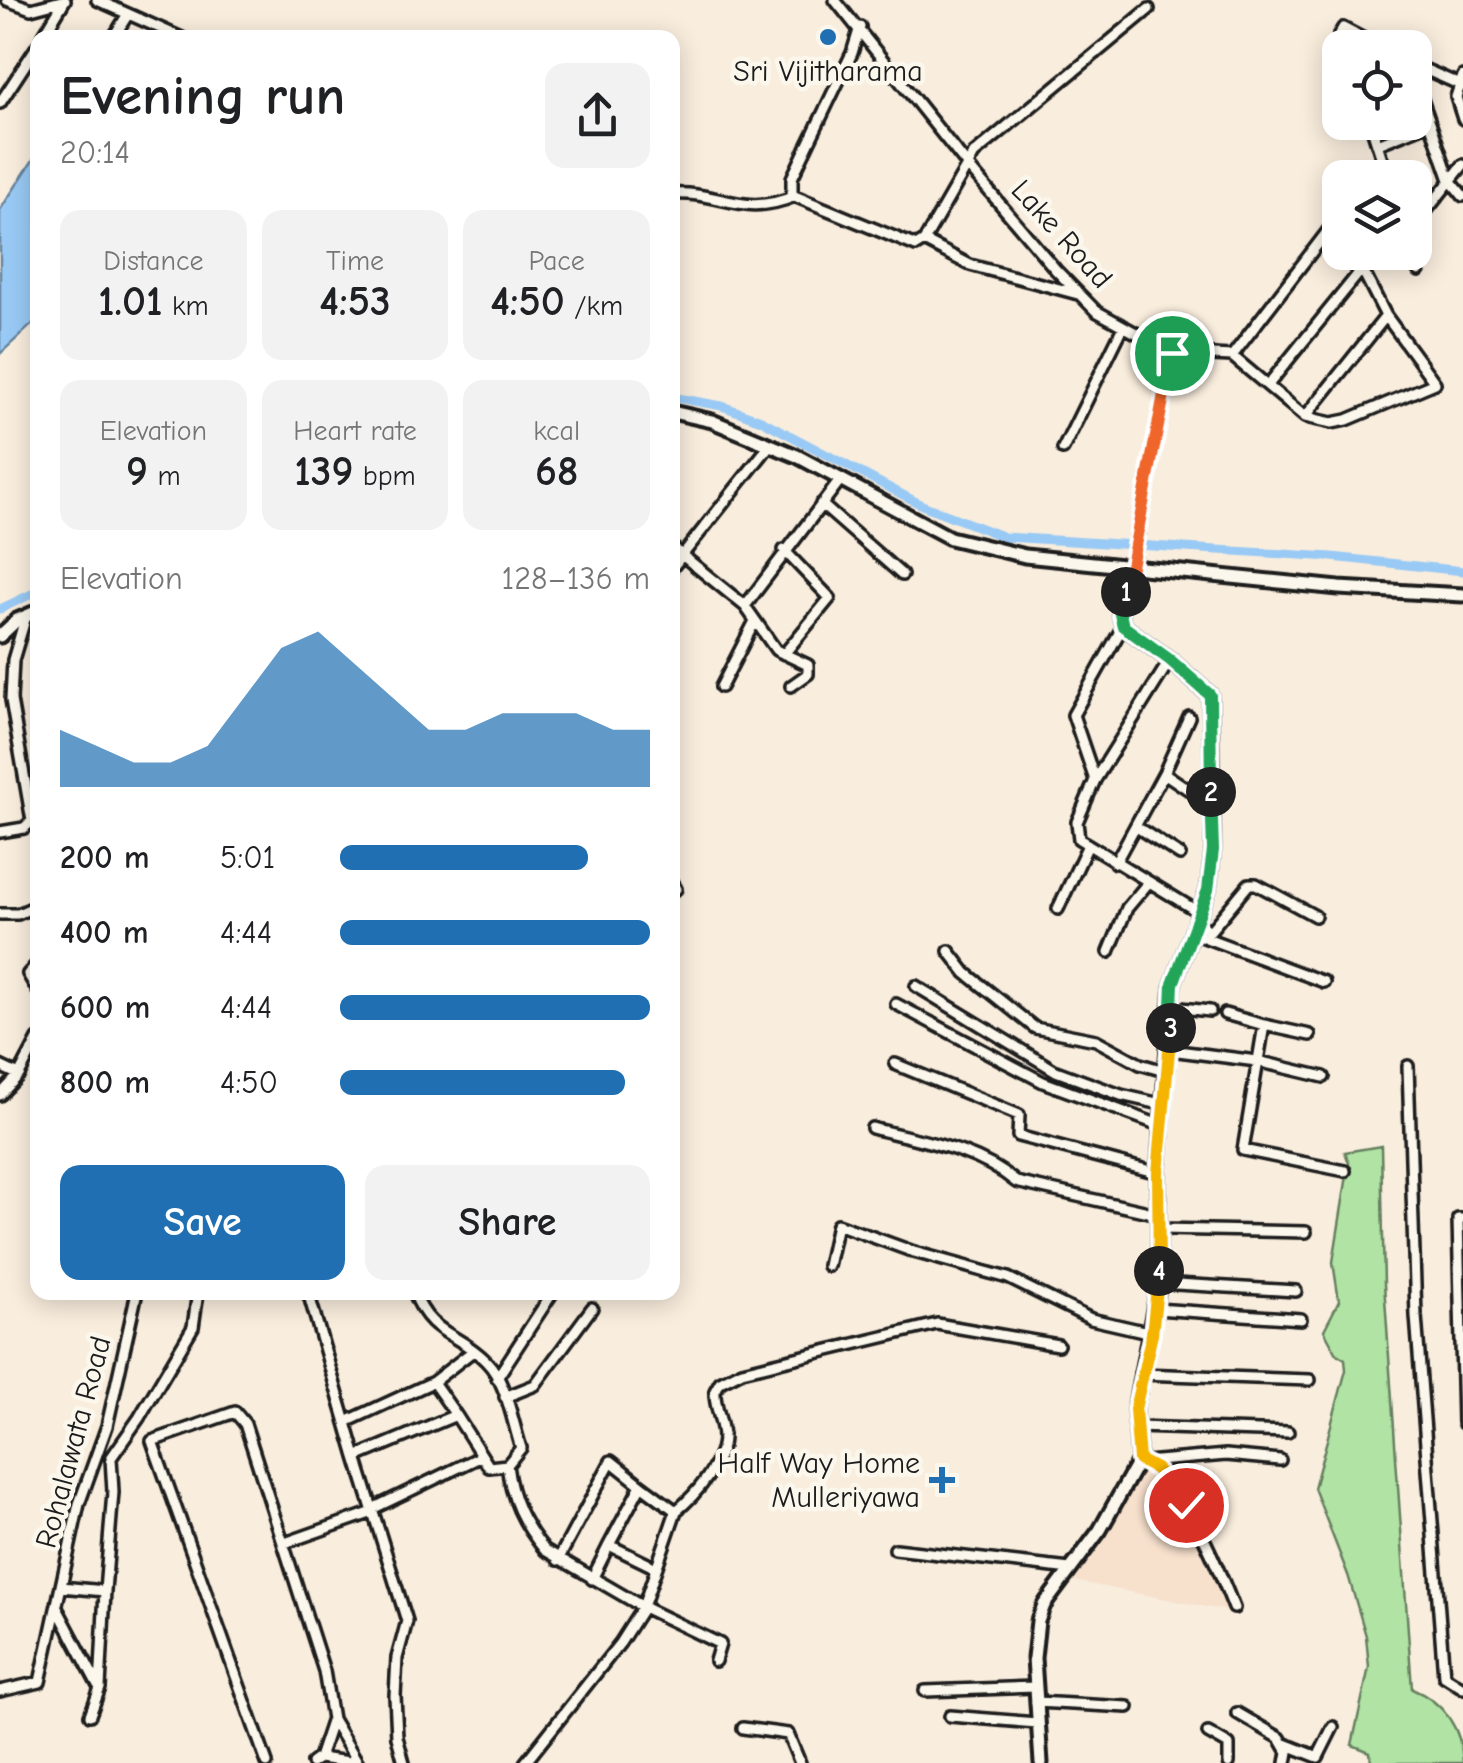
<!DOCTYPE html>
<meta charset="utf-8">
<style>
body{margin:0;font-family:"Comic Neue",sans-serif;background:#f2f2f2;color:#202124;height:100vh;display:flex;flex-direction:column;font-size:38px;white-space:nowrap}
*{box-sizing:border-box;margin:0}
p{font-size:32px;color:#757577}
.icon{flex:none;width:55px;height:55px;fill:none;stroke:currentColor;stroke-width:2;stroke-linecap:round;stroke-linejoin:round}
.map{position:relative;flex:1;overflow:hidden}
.drawer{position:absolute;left:30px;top:30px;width:650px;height:1270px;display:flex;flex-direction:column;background:#fff;border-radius:20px;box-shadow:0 5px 25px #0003}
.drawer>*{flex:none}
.controls{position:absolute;left:1322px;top:30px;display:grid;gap:20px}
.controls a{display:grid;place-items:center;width:110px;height:110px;border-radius:20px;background:#fff;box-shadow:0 5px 25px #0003;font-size:50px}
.pin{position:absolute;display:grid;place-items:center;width:85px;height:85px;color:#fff;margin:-42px;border:5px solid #fff;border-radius:50%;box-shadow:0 2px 10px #0007}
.km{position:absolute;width:50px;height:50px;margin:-25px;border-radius:50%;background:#222;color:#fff;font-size:28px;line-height:50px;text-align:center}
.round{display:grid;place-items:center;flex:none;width:105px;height:105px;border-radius:20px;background:#f2f2f2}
.head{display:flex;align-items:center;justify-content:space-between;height:170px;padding:0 30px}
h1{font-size:55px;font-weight:800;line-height:75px}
.metrics{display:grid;grid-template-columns:repeat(3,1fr);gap:15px;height:170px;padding:10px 30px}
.metrics div{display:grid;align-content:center;border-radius:20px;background:#f2f2f2;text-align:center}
.metrics b{font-size:42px;font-weight:800}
.metrics small{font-size:28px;font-weight:400}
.metrics p{font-size:28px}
.chart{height:280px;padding:20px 30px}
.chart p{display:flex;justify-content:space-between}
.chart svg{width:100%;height:180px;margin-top:10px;fill:#1f6fb2;opacity:.7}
.button{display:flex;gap:20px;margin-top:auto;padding:20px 30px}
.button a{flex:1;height:115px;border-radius:20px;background:#1f6fb2;color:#fff;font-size:40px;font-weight:800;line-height:115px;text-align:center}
.button a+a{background:#f2f2f2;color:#202124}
ul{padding:0 30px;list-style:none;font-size:32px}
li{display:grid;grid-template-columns:160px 120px 1fr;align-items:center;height:75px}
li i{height:25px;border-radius:12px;background:#1f6fb2}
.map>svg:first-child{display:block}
</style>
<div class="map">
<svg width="1463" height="1763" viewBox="0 0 1463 1763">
<rect width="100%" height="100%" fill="#f9eddd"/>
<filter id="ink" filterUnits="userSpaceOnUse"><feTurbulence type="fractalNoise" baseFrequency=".01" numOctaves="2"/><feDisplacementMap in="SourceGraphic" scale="20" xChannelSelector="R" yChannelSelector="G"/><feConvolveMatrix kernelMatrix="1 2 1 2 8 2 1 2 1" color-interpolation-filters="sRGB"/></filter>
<g filter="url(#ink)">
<!-- built -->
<path fill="#f7e0cc" d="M 1134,1462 L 1155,1479 L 1201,1545 L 1228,1611 L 1058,1578 Z"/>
<!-- green -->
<path fill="#b0e3a4" stroke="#668060" stroke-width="2.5" d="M 1381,1146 L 1384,1284 L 1412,1689 C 1444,1702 1462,1729 1463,1763 L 1371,1763 L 1370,1752 L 1352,1745 L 1369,1667 L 1366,1636 L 1348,1575 L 1314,1488 L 1346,1370 L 1345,1359 L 1337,1354 L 1324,1330 L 1339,1301 L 1333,1262 L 1349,1163 L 1345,1152 Z"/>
<!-- water -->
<path fill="#99caf5" stroke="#67849e" stroke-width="2.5" d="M 37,154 L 37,320 L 0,354 L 0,210 Z"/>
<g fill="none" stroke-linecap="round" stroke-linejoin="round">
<!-- canal -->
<path stroke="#99caf5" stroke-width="9" d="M 672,397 L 722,406 L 761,420 L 922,505 L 1004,537 L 1332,557 L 1463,571
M 0,609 L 38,591"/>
<defs>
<path id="street" d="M 7,0 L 31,9 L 65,0
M 97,0 L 182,38
M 835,0 L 967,165 L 1056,270 L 1096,311 L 1172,353 L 1232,356 L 1305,417 L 1386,316 L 1362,269 L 1390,252
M 860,27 L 852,53 L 792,178 L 792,195 L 916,246 L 924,241
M 42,38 L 65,0
M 113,38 L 128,14
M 1342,48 L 1339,35 L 1343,28 L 1381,48
M 1415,65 L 1463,86
M 1463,76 L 1456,97 L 1463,119
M 1415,79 L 1450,180 L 1463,196
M 0,103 L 38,45
M 1370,122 L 1388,178
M 1378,144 L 1430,123
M 672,194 C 721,191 743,218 795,196
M 1415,225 L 1463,165
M 1401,252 L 1419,271
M 1078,294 L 970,265 L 924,241 L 974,154 L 1149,9
M 1232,356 L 1340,215
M 1268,385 L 1362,269 L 1355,252
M 1305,417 L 1332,423 L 1347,420 L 1435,383 L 1386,316
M 1063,449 L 1123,327
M 821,504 L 902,575
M 672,547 L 745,606 L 841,479
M 784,550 L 830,598 L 784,654
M 672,568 L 770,445
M 1131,568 L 1172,353
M 745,606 L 776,650 L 808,665 L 808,674 L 791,686
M 1123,626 L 1073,715 L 1095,780 L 1077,822 L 1079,839 L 1200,913
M 721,687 L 755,621
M 1164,773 L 1195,794 L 1211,794
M 1095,780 L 1170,660
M 1135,826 L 1180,855
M 0,832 L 24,828 L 32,821 L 11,700 L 13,660 L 26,616
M 1115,863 L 1164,773 L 1189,717
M 672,882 L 676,889
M 1058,909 L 1087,847
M 0,914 L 18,914 L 38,905
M 1197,922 L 1210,931 L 1249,884 L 1256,884 L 1315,916
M 1193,933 L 1324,982
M 949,951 L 966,973 L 1035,1028 L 1096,1040 L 1140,1064 L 1168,1072
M 1109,952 L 1127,908 L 1148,883
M 38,963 L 28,974 L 38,991
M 916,986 L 1056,1071 L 1121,1095 L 1165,1105
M 896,1004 L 1043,1082 L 1162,1126
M 1172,1007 L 1210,1011
M 1225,1014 L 1264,1025
M 1310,1035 L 1264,1025 L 1243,1150 L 1345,1171
M 1170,1050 L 1257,1061 L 1324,1077
M 895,1064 L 1019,1115 L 1018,1136 L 1158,1173
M 0,1066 L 19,1075
M 1408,1066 L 1416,1316 L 1444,1676 L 1463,1688
M 0,1095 L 19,1075 L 38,1039
M 872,1128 C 921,1141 976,1148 1016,1182 L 1157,1214
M 1463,1219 L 1458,1219 L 1463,1423
M 1160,1229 L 1306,1232
M 828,1266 L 837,1224 L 914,1252 L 1008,1278 L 1091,1319 L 1152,1333
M 1159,1283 L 1296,1291
M 308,1292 L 356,1457
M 414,1292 C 430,1336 458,1332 486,1361 C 507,1382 512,1421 521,1448 L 507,1465 C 511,1498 523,1524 545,1550 L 643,1607 L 676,1511 L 641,1485 L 609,1545 L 656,1568
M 1156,1309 L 1301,1319
M 1140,1374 L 1310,1380
M 497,1378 L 553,1292
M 433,1382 L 456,1415
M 505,1397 L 535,1385 L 592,1308
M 346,1422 L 433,1382 L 473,1351
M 1136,1427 L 1288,1432
M 1139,1460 C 1181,1473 1219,1570 1234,1608
M 1146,1462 L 1226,1455 L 1280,1460
M 372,1509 L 480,1457
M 676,1511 C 696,1495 722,1464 723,1438 C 723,1421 714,1407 715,1391 L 720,1382 L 742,1371 L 937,1324 L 1058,1345
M 285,1543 L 373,1512
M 895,1549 L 1070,1569
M 558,1560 L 611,1461 L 641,1485
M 592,1579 L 609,1545
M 61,1587 L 105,1591 L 113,1492 L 111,1458 L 139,1418 L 193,1327 L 198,1292
M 57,1608 L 98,1685
M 0,1691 L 40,1682 L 79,1504 L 107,1426 L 137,1292
M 925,1691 L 1036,1687
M 1036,1702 L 1128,1707
M 1237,1713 L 1280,1738 L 1288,1752 L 1286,1763
M 90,1715 L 100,1688 L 105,1591
M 950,1716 L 1037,1723
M 332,1719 L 358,1763
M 743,1728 L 788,1734 L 800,1763
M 1208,1733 L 1229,1745 L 1229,1763
M 1285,1744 L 1318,1757 L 1333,1727
M 319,1758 L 357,1763
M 267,1763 L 152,1441 L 235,1412 L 245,1424 L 324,1671 L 332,1719 L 319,1758 L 312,1763
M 404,1763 L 397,1737 L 395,1696 L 397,1658 L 407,1621 L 356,1457 L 456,1415 L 489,1467 L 507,1465
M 525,1763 L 620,1643 L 643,1607 L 720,1644 L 715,1661"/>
<path id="secondary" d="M 672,412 L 712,421 L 797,456 L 950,538 L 1025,556 L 1339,588 L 1463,595
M 0,636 L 17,620 L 38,611
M 1041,1763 L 1034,1658 L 1038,1621 L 1044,1605 L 1100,1530 L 1139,1460 L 1135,1409 L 1159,1283 L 1158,1173 L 1173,984 L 1208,890 L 1213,850 L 1210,695 L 1170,660 L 1123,626 L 1120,614 L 1131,568"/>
</defs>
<!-- street casing -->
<use href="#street" stroke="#1c1c1c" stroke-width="16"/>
<!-- secondary casing -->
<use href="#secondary" stroke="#1c1c1c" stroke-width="19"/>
<!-- street -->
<use href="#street" stroke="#fbf7ec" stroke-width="9"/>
<!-- secondary -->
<use href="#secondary" stroke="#fbf7ec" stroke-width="11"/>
</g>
</g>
<g fill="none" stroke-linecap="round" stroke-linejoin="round" filter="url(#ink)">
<defs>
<path id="split-1" d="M 1126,592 L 1172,353"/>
<path id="split-2" d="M 1126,592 L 1120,614 L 1123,626 L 1170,660 L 1210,695 L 1211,792"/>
<path id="split-3" d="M 1171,1028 L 1173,984 L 1208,890 L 1213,850 L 1211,792"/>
<path id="split-4" d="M 1159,1271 L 1158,1173 L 1171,1028"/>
<path id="split-5" d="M 1159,1271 L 1152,1334 L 1135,1409 L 1139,1460 L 1156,1469 L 1186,1505"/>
</defs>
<!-- split-1 casing -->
<use href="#split-1" stroke="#fff" stroke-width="20"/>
<!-- split-2 casing -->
<use href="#split-2" stroke="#fff" stroke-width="20"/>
<!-- split-3 casing -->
<use href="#split-3" stroke="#fff" stroke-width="20"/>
<!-- split-4 casing -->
<use href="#split-4" stroke="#fff" stroke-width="20"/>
<!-- split-5 casing -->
<use href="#split-5" stroke="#fff" stroke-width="20"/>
<!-- split-1 -->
<use href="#split-1" stroke="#f0652b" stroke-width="12"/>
<!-- split-2 -->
<use href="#split-2" stroke="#22a559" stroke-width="12"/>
<!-- split-3 -->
<use href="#split-3" stroke="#22a559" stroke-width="12"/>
<!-- split-4 -->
<use href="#split-4" stroke="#f5b400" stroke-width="12"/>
<!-- split-5 -->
<use href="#split-5" stroke="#f5b400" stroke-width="12"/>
</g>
<!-- markers -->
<g fill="#1f6fb2" stroke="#fbf7ec" stroke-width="4">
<circle cx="828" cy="37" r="10"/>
<path d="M937 1465h10v10h10v10h-10v10h-10v-10h-10v-10h10z"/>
</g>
<g text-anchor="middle" stroke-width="9" stroke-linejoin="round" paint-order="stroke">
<!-- poi labels -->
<g font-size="30" fill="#1c1c1c" stroke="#fbf7ec">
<text x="828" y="81">Sri Vijitharama</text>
<text x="920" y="1473" text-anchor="end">Half Way Home<tspan x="920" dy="34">Mulleriyawa</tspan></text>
</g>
<!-- street labels -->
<g font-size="30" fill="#1c1c1c" stroke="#fbf7ec">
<text transform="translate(1062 234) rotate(48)" y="10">Lake Road</text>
<text transform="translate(73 1442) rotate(-75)" y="10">Rohalawata Road</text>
</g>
</g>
</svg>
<div class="controls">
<a><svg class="icon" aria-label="locate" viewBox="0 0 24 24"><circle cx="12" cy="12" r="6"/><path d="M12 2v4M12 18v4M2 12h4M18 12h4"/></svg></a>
<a><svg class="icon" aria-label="layers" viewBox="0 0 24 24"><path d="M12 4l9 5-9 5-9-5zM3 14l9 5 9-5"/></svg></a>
</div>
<div class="pin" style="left:1172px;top:353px;background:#1e9e55"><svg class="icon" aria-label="arrive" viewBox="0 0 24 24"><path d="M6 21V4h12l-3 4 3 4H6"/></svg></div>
<div class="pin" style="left:1186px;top:1505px;background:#d93025"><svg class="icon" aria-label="check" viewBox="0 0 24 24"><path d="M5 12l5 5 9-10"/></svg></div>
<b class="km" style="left:1126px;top:592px">1</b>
<b class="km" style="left:1211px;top:792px">2</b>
<b class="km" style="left:1171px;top:1028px">3</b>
<b class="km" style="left:1159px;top:1271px">4</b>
<section class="drawer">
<div class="head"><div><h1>Evening run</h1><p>20:14</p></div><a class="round"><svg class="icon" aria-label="share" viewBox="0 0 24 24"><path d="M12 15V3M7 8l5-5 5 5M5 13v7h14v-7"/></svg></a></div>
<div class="metrics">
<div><p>Distance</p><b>1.01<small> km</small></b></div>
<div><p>Time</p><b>4:53</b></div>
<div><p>Pace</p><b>4:50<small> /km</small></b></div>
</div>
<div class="metrics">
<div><p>Elevation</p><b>9<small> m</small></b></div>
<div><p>Heart rate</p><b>139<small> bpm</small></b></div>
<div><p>kcal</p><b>68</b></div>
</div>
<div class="chart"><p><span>Elevation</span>128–136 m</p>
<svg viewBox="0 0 160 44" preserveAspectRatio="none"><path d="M0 44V30L10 34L20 38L30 38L40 34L50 22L60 10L70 6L80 14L90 22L100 30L110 30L120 26L130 26L140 26L150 30L160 30V44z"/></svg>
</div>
<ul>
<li><b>200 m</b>5:01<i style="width:80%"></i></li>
<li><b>400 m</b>4:44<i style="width:100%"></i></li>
<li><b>600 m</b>4:44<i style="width:100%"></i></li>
<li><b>800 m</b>4:50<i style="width:92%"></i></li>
</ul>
<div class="button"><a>Save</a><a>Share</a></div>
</section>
</div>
